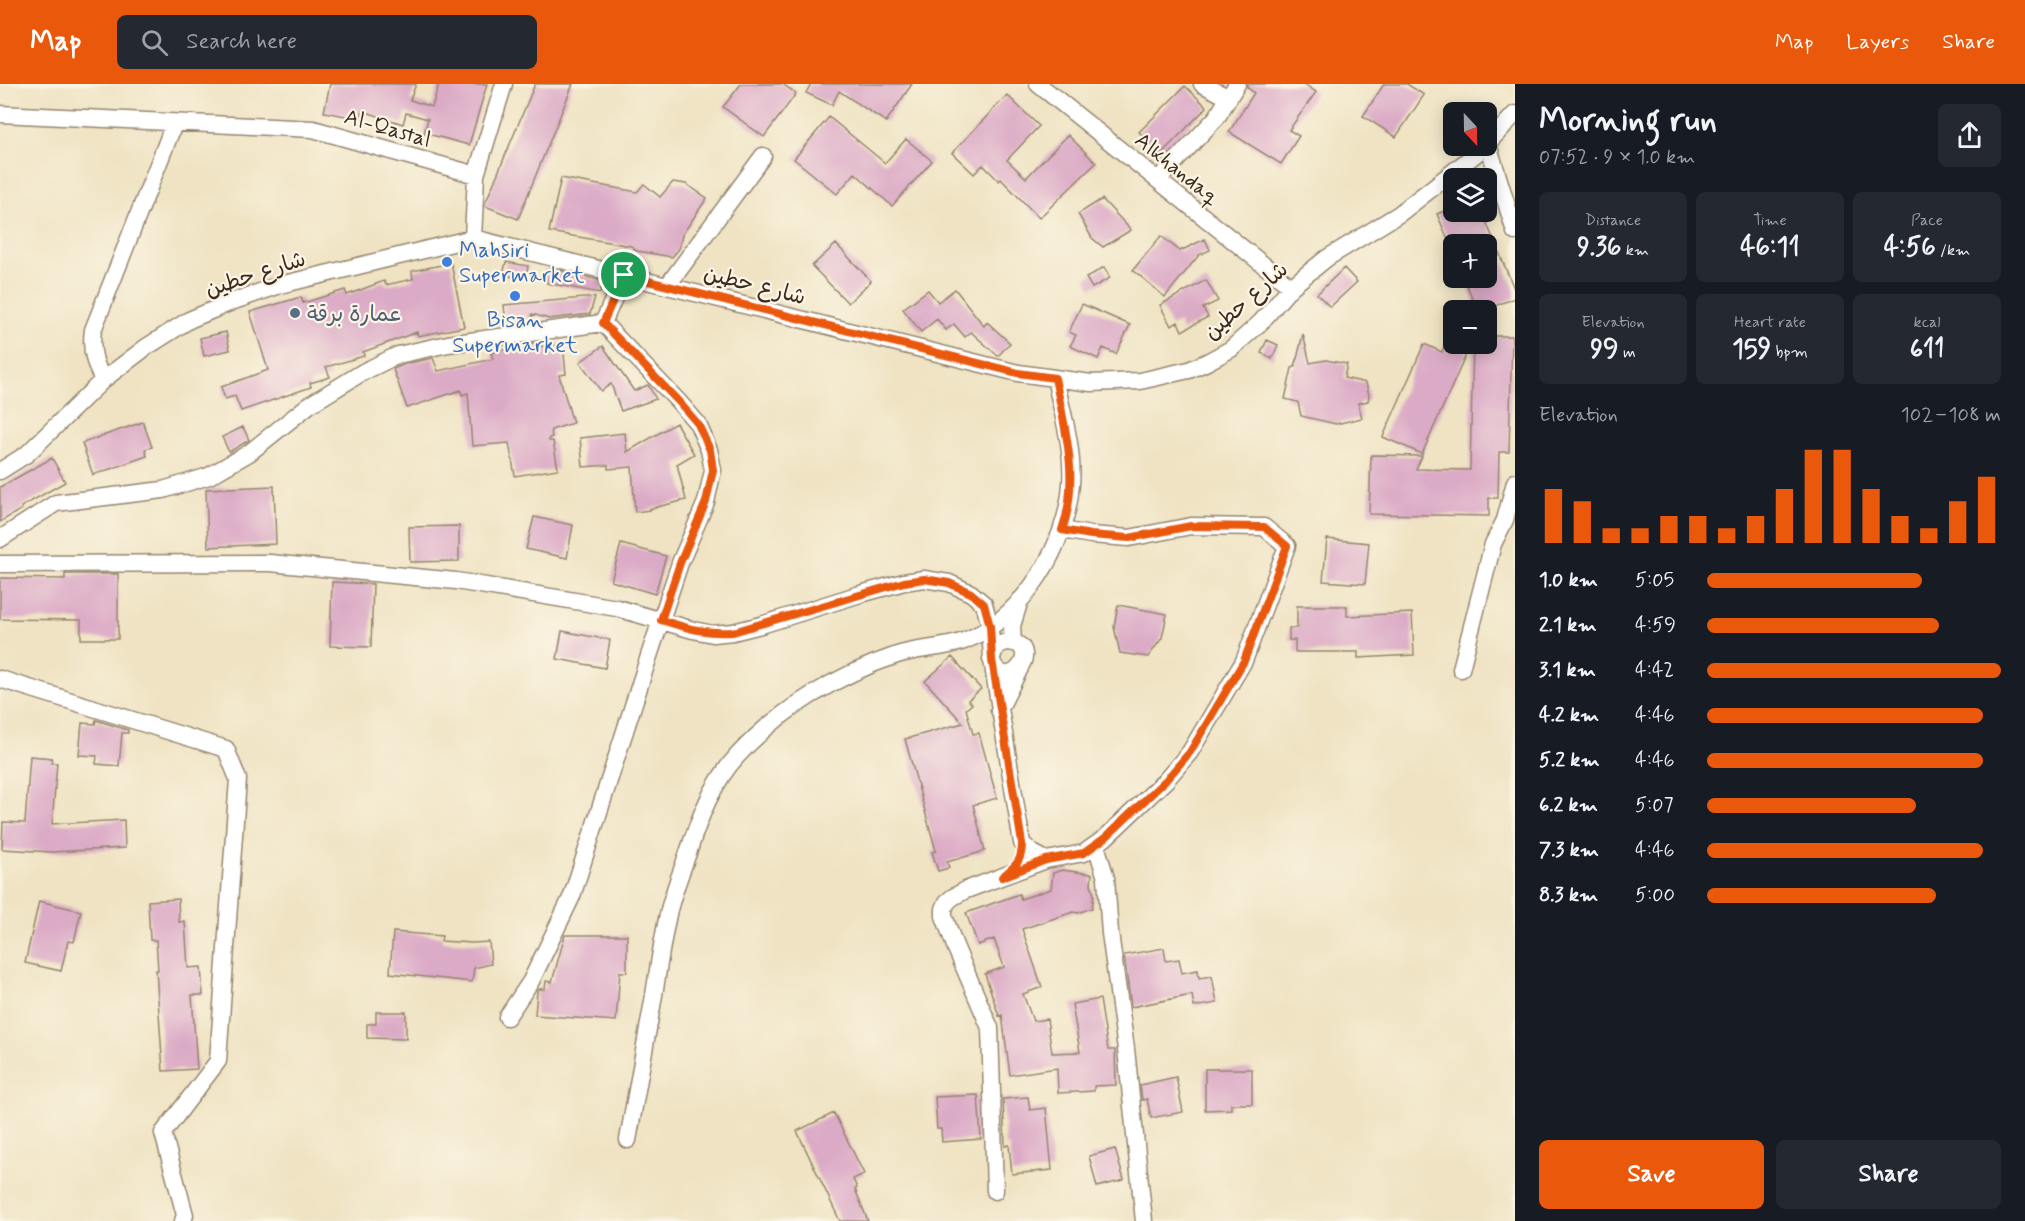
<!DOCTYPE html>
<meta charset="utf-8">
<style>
body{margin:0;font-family:Mynerve,"Playpen Sans Arabic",sans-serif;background:#242831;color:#f1f3f6;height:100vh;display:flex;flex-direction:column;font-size:22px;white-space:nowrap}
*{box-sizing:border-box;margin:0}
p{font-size:20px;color:#9ea1a6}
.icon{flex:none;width:33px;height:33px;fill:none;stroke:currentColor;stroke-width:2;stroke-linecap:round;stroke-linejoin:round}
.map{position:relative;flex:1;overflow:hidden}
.sheet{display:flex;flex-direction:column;background:#171b24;width:510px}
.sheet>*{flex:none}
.needle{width:39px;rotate:158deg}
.tools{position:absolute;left:1443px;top:18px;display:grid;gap:12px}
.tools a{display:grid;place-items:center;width:54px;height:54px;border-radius:9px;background:#171b24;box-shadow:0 3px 15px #0003;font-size:30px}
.pin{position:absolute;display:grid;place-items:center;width:51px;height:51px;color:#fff;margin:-26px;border:3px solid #fff;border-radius:50%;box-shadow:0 2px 6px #0007}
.round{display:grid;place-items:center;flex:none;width:63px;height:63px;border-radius:9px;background:#242831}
.head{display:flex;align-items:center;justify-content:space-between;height:102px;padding:0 24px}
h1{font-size:33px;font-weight:700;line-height:45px}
.stats{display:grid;grid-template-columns:repeat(3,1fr);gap:9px;height:102px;padding:6px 24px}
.stats div{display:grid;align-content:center;border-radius:9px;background:#242831;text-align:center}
.stats b{font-size:26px;font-weight:700}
.stats small{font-size:16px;font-weight:400}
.stats p{font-size:16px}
.chart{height:168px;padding:12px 24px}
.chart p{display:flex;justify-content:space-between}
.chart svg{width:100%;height:108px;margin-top:6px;stroke:#ea580c;stroke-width:6}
.button{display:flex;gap:12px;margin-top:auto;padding:12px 24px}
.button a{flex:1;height:69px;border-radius:9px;background:#ea580c;color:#fff;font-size:24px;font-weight:700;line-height:69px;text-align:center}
.button a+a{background:#242831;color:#f1f3f6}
ul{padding:0 24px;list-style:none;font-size:20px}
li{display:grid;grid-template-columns:96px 72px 1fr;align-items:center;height:45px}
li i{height:15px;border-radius:8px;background:#ea580c}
header{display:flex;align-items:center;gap:36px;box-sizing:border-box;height:84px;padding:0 30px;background:#ea580c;color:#fff}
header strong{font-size:28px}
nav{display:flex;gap:33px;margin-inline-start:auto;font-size:21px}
.search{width:420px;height:54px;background:#242831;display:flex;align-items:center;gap:15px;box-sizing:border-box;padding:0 21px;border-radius:9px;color:#9ea1a6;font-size:22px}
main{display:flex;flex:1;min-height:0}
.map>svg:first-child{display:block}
</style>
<header>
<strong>Map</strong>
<div class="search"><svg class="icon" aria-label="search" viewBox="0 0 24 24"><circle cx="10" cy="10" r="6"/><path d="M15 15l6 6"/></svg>Search here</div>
<nav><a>Map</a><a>Layers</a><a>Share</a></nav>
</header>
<main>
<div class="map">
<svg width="1515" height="1137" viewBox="0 0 1515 1137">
<rect width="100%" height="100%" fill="#fcf5e5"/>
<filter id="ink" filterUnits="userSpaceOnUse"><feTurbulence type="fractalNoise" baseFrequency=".0167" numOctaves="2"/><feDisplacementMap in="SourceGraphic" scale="12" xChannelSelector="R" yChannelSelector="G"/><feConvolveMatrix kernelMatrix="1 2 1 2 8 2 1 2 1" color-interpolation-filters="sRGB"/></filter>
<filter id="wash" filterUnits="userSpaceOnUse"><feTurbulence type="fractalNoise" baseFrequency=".008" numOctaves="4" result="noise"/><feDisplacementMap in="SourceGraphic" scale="24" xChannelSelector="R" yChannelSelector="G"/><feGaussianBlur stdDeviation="1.35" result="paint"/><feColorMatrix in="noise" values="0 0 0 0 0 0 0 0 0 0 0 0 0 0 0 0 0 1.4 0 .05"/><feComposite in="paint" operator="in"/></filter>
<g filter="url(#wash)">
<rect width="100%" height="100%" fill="#efe3c3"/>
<g id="blocks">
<!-- building -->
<path fill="#dbaac6" d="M 330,0 L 416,0 L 410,16 L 432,23 L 439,0 L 487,0 L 469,61 L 424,49 L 428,35 L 406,29 L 403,40 L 363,27 L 361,35 L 324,28 Z
M 535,0 L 573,0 L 518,135 L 485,122 L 485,120 Z
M 741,0 L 783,0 L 796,10 L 764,53 L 723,23 Z
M 811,0 L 912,0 L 886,38 L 839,7 L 832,21 L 806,9 Z
M 1247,0 L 1304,0 L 1316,8 L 1289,46 L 1299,52 L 1281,80 L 1229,48 L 1254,9 L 1247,3 Z
M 1384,0 L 1407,0 L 1424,11 L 1396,53 L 1363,32 Z
M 1185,2 L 1207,23 L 1161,70 L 1139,48 Z
M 1007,11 L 1039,42 L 1007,76 L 1026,94 L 1068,51 L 1096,79 L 1039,134 L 1001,95 L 999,97 L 983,81 L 974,90 L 952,69 Z
M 829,33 L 885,79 L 906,55 L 932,77 L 892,122 L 855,89 L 837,110 L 794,75 Z
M 561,94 L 637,108 L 644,100 L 660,113 L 673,98 L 686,100 L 707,114 L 682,151 L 679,165 L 672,173 L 637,167 L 631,162 L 549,148 Z
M 1102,115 L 1131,146 L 1103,163 L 1092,154 L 1078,130 Z
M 1454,123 L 1454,128 L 1482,128 L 1515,207 L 1515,214 L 1484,226 L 1477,226 L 1464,194 L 1486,194 L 1486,160 L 1450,160 L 1437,130 Z
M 1161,152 L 1180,167 L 1205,155 L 1210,166 L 1199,171 L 1165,213 L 1133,186 Z
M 836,160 L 871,197 L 848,219 L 812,182 Z
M 506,178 L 528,182 L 526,195 L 503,191 Z
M 451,179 L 464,243 L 418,252 L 417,248 L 363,268 L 364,272 L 326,283 L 330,293 L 310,299 L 311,303 L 241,327 L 235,312 L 225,315 L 221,303 L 268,286 L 250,228 L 301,213 L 303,219 L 345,206 L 347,211 L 384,197 L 386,201 L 413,195 L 412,187 Z
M 1104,183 L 1110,194 L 1092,204 L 1086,194 Z
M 550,184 L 603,197 L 600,209 L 547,199 L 546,186 L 549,186 Z
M 1344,184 L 1357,198 L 1330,223 L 1317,210 Z
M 1206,196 L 1218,217 L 1203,224 L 1208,233 L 1182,247 L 1178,238 L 1171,242 L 1160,221 Z
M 955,205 L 984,242 L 987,238 L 1010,259 L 998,272 L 971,248 L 965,253 L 954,240 L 946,246 L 937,235 L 921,248 L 903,225 L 928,206 L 938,218 Z
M 595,213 L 590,230 L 549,235 L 532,230 L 533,238 L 506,242 L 504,221 Z
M 1082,220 L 1130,241 L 1116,270 L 1103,264 L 1098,275 L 1070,262 L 1076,251 L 1069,248 Z
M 226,248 L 230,266 L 204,272 L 200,254 Z
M 1303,250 L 1310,279 L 1326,276 L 1347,280 L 1344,294 L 1366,299 L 1369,311 L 1368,317 L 1358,319 L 1362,334 L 1336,340 L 1301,332 L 1298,318 L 1285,315 L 1292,284 L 1295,283 Z
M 1486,252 L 1512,252 L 1509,368 L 1499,368 L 1498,414 L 1489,414 L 1489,432 L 1369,430 L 1371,371 L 1422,372 L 1416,385 L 1470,386 L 1473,260 L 1486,260 Z
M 1267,256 L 1278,261 L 1272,275 L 1261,269 Z
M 1447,256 L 1468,266 L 1422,370 L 1383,353 L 1424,260 L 1442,268 Z
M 535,259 L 535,263 L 563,260 L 566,290 L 559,291 L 573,339 L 551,346 L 552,353 L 549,354 L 549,357 L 553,357 L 558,385 L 515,392 L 509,359 L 472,362 L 468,309 L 462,311 L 461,306 L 407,324 L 393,285 L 405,280 L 433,274 L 438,287 L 493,275 L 491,269 L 508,265 L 508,262 Z
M 603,262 L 634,307 L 648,301 L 656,315 L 621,327 L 611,300 L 601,307 L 580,278 Z
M 143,338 L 152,363 L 145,365 L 147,372 L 93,391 L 82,359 Z
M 676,339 L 694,370 L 677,380 L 686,416 L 649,425 L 650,426 L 635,428 L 632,383 L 608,385 L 608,381 L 583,383 L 580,354 L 625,349 L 627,368 Z
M 243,343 L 249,356 L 229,368 L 222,353 Z
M 52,374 L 65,398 L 21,423 L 22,425 L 0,438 L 0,403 Z
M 274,402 L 276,460 L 208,463 L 206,405 Z
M 534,433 L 573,441 L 567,474 L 526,465 Z
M 459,442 L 459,477 L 410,478 L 409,443 Z
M 1327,455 L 1369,459 L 1365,500 L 1323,497 Z
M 621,460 L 666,472 L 655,510 L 611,497 Z
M 65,490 L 118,490 L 118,555 L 81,555 L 81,536 L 0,535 L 0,494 L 65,495 Z
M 332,498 L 373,500 L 371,563 L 330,562 Z
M 1118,521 L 1167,530 L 1162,554 L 1148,573 L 1120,569 L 1114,543 Z
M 1297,522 L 1347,522 L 1347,532 L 1412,529 L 1414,571 L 1358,574 L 1358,568 L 1295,568 L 1295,556 L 1289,556 L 1289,544 L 1297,544 Z
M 562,547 L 610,556 L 605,584 L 557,575 Z
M 952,573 L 981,605 L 968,616 L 972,620 L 966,625 L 973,650 L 979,649 L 997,714 L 973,721 L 985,767 L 947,778 L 949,784 L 938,787 L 932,768 L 936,767 L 905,655 L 963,639 L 925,597 Z
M 96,636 L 128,646 L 128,649 L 122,649 L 119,682 L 96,680 L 97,672 L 79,671 L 82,639 L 95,640 Z
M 30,672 L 52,674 L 52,679 L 57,679 L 52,740 L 124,736 L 125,764 L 52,768 L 2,765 L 3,738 L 25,739 Z
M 1062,786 L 1092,790 L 1091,800 L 1094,811 L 1092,824 L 1078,829 L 1073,828 L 1022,845 L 1042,903 L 1023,910 L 1033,937 L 1047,935 L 1052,969 L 1080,968 L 1072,920 L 1100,915 L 1108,966 L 1115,966 L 1116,1001 L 1094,1002 L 1094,1007 L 1058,1009 L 1057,984 L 1010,991 L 1002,931 L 999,932 L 985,890 L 1004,883 L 994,855 L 978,861 L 966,829 L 1019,810 L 1021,815 L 1051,805 L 1053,789 Z
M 178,815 L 179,838 L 185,837 L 188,884 L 201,883 L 203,911 L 192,911 L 197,985 L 163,987 L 156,886 L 158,886 L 156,856 L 150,856 L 148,817 Z
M 39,817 L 81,827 L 74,858 L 68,857 L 61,887 L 25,879 Z
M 393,848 L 442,852 L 441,857 L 472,859 L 489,858 L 491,880 L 474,884 L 472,898 L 390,889 Z
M 565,851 L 627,851 L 627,888 L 620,888 L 616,937 L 535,931 L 537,908 L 538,905 L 545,905 L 546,897 L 552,898 Z
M 1164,864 L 1166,877 L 1179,875 L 1182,889 L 1198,886 L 1199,894 L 1212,892 L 1217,919 L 1194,923 L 1192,911 L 1131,923 L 1124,871 Z
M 376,928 L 406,928 L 406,955 L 367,954 L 367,940 L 376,940 Z
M 1205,985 L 1252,985 L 1252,1020 L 1231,1020 L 1231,1025 L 1205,1026 Z
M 1176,993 L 1183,1028 L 1151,1034 L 1147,1015 L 1142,1016 L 1140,1001 Z
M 978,1011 L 981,1055 L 942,1058 L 941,1045 L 937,1045 L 935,1013 Z
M 1028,1013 L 1030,1026 L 1046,1024 L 1052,1086 L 1012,1090 L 1009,1061 L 1005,1062 L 1003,1015 Z
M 834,1029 L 864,1090 L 853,1095 L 857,1104 L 855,1105 L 868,1137 L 840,1137 L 797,1047 Z
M 1115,1065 L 1124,1096 L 1097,1103 L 1089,1072 Z"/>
</g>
</g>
<g filter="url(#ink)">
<use href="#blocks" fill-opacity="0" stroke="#958670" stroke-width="1.5"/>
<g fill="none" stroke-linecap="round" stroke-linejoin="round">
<defs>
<path id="minor" d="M 1038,0 L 1291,203
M 1202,0 L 1229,14
M 0,30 L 313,45 L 476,91
M 1488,60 L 1515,148
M 1486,61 L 1515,30
M 1158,96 L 1217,33 L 1237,0
M 473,154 L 476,91 L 504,0
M 668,201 L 763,72
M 103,296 C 94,280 90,265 93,246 L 174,40
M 0,387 L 27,370 L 103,296 L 145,264 L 189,236 L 234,217 L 280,201 L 473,154 L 1018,289 L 1091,299 L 1140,297 L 1189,286 L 1207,278 L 1231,265 L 1261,238 L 1291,203 L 1327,174 L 1399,130 L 1486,62
M 0,455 L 56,419 L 163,406 L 209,392 L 249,369 L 309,321 L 363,288 L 398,271 L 448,260 L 603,239 L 624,191
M 0,480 L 270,479 L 456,497 L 617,524 L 693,546 L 713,550 L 733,548 L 761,541 L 857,511 L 904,498 L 924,495 L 949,499 L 971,509 L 984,520 L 990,542 L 992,576 L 1022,759 L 1031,768 L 1046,776
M 1013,559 L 1012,542 L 1020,516
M 991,575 C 1006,615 1044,564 1011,558 C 1000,557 993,565 992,575
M 1461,585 L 1493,460 L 1505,436 L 1515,398
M 0,595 L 226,665 L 238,695 L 218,977 L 163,1049 L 185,1131 L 183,1137
M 999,626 L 1020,584
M 1096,761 L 1106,794 L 1110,849 L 1126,965 L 1144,1137
M 507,933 L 531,897 L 572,812 L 649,572 L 680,479 L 706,418 L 713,386 L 709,366 L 698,340 L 678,317 L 603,239
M 628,1056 C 636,1010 645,963 653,917 C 658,887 662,856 669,826 C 674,806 682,786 689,766 C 700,732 713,698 738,671 C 780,625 838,591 897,571 C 918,564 942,565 964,557 C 1023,534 1067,462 1071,400 C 1074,365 1062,328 1055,294
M 995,1107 L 990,944 L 955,862 L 944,832 L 944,825 L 947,818 L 953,813 L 966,806 L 1046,776 L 1084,769 L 1105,754 L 1166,696 L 1190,668 L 1244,577 L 1287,462 L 1264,443 L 1191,442 L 1129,454 L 1091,451 L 1062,446"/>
</defs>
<!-- minor casing -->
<use href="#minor" stroke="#958670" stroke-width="19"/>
<!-- minor -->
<use href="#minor" stroke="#fff" stroke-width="16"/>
</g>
</g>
<g fill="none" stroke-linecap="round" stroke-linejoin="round" filter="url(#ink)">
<defs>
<path id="route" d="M 624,191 L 1018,289 L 1055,294 C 1065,344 1080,397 1062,446 L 1091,451 L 1129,454 L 1191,442 L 1264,443 L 1287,462 L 1244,577 L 1190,668 L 1166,696 L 1105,754 L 1084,769 L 1046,776 L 1002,793 C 1016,781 1022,778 1022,759 L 992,576 L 990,542 L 984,520 L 971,509 L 949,499 L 924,495 L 904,498 L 733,548 C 705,550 687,544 661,536 L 680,479 L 706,418 L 713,386 L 710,366 L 698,340 L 678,317 L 603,239 Z"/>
</defs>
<!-- route casing -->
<use href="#route" stroke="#fff" stroke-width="12"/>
<!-- route -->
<use href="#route" stroke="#ea580c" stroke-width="8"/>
</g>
<!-- markers -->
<g fill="#3f7fe0" stroke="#fcf5e5" stroke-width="2">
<circle cx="447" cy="178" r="6"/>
<circle cx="515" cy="212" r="6"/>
</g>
<circle fill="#5c6f8a" stroke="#fcf5e5" stroke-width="2" cx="295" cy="229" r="6"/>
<g text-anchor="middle" stroke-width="4.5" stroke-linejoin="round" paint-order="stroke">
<!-- street labels -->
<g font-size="22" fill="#3b2a1e" stroke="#fcf5e5">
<text transform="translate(388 43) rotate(16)" y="8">Al-Qastal</text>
<text transform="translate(1178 84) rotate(39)" y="8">Alkhandaq</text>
<text transform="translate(255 189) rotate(-18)" y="8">شارع حطين</text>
<text transform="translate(755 200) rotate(14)" y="8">شارع حطين</text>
<text transform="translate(1245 216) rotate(-42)" y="8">شارع حطين</text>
</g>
<!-- shop labels -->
<g font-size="22" fill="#366cbe" stroke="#fcf5e5" text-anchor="start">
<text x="459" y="173">Mahsiri<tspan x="459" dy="25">Supermarket</tspan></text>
<text x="515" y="243" text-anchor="middle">Bisan<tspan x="515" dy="25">Supermarket</tspan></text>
</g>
<!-- service labels -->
<g font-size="22" fill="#4e5e75" stroke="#fcf5e5" text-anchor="start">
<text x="307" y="237">عمارة برقة</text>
</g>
</g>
</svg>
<div class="tools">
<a><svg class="needle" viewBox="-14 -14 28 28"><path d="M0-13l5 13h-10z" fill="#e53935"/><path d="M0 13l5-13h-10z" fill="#9ea1a6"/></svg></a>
<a><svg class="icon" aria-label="layers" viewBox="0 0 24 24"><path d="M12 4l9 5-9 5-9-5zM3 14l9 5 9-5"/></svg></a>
<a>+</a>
<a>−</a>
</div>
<div class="pin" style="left:624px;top:191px;background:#1e9e55"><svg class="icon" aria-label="arrive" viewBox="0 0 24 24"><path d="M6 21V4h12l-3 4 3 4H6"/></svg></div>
</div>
<section class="sheet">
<div class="head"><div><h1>Morning run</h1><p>07:52 · 9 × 1.0 km</p></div><a class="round"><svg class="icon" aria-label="share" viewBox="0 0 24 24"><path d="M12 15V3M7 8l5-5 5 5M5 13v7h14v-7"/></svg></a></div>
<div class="stats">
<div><p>Distance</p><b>9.36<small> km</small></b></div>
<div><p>Time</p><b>46:11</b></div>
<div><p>Pace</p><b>4:56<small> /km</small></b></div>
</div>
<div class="stats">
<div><p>Elevation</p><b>99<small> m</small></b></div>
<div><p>Heart rate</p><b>159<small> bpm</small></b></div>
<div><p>kcal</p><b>611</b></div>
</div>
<div class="chart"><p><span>Elevation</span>102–108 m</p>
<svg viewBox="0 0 160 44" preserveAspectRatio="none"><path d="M5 44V22M15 44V27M25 44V38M35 44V38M45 44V33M55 44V33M65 44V38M75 44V33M85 44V22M95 44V6M105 44V6M115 44V22M125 44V33M135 44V38M145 44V27M155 44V17"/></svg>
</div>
<ul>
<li><b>1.0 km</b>5:05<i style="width:73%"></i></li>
<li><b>2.1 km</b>4:59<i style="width:79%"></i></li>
<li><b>3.1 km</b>4:42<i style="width:100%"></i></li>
<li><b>4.2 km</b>4:46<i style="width:94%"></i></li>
<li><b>5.2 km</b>4:46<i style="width:94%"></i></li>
<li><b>6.2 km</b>5:07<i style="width:71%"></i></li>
<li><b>7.3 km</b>4:46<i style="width:94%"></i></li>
<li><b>8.3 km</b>5:00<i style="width:78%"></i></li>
</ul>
<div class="button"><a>Save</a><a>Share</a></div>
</section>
</main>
